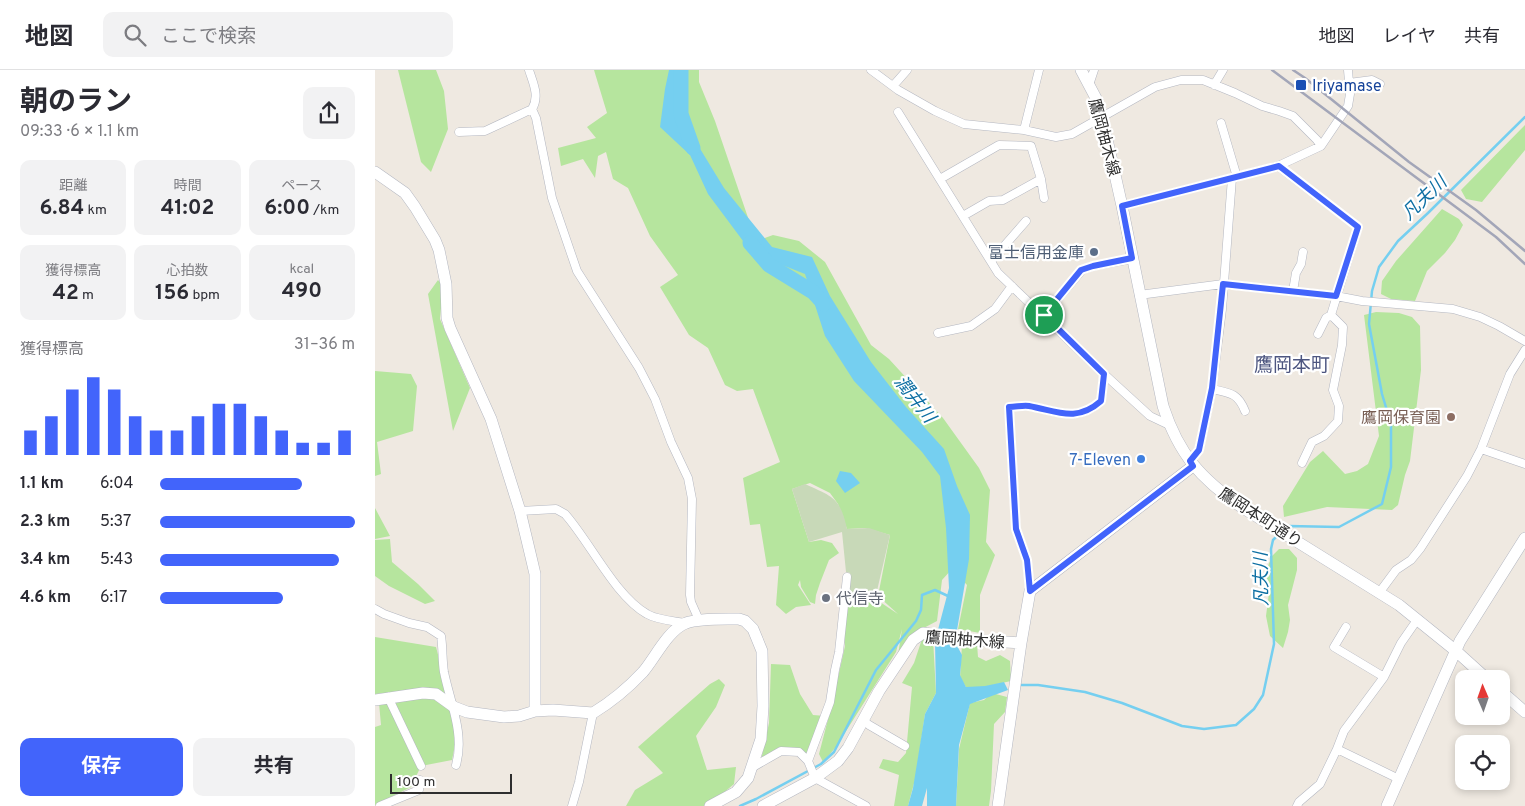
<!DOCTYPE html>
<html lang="ja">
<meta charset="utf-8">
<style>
body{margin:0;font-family:Overpass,"Noto Sans JP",sans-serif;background:#f2f2f3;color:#2b2b33;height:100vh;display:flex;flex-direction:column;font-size:19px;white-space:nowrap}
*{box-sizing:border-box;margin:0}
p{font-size:16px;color:#7c7c81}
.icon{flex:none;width:28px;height:28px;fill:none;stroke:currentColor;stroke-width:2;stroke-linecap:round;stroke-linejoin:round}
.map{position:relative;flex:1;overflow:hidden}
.sheet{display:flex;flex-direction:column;background:#fff;width:375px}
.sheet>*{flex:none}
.needle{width:32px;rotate:358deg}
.fabs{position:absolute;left:1080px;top:600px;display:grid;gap:10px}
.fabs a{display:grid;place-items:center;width:55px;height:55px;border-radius:10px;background:#fff;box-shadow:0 2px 8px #0003;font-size:25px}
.scale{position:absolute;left:15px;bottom:12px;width:122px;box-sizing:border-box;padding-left:5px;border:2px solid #2e2e2e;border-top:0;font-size:14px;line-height:18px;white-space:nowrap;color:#2e2e2e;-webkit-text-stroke:4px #fff;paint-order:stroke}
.pin{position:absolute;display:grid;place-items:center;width:42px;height:42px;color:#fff;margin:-21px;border:2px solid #fff;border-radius:50%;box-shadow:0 1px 5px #0007}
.round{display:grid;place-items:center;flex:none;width:52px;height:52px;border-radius:10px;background:#f2f2f3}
.summary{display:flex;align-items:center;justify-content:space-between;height:85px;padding:0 20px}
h1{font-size:28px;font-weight:700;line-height:38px}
.stats{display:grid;grid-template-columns:repeat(3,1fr);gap:8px;height:85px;padding:5px 20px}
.stats div{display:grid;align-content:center;border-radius:10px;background:#f2f2f3;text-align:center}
.stats b{font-size:21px;font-weight:700}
.stats small{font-size:14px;font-weight:400}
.stats p{font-size:14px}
.chart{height:140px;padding:10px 20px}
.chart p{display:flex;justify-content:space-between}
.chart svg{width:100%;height:90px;margin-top:5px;stroke:#4264fb;stroke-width:6}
.cta{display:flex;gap:10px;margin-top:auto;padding:10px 20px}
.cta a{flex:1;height:58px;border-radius:10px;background:#4264fb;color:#fff;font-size:20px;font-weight:700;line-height:58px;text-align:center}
.cta a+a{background:#f2f2f3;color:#2b2b33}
ul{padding:0 20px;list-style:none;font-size:16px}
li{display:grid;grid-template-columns:80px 60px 1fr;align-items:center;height:38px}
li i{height:12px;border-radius:6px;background:#4264fb}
header{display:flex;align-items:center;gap:30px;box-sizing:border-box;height:70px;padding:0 25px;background:#fff;border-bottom:1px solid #e1e1e2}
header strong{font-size:24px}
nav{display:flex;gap:28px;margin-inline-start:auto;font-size:18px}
.search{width:350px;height:45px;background:#f2f2f3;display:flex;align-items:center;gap:12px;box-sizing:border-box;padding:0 18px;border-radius:10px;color:#7c7c81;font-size:19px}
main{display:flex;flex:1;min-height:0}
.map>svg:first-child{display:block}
</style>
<header>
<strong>地図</strong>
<div class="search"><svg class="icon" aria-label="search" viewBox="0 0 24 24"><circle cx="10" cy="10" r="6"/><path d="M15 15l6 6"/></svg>ここで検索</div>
<nav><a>地図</a><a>レイヤ</a><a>共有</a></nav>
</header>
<main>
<section class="sheet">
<div class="summary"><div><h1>朝のラン</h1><p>09:33 · 6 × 1.1 km</p></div><a class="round"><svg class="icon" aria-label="share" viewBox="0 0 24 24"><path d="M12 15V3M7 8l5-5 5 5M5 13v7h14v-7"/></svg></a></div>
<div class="stats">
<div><p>距離</p><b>6.84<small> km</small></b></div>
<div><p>時間</p><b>41:02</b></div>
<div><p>ペース</p><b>6:00<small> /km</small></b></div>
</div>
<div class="stats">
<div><p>獲得標高</p><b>42<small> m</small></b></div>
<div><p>心拍数</p><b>156<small> bpm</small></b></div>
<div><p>kcal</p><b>490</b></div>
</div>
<div class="chart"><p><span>獲得標高</span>31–36 m</p>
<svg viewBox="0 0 160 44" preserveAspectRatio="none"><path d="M5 44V32M15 44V25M25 44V12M35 44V6M45 44V12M55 44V25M65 44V32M75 44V32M85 44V25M95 44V19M105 44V19M115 44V25M125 44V32M135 44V38M145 44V38M155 44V32"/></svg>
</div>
<ul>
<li><b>1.1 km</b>6:04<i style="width:73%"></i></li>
<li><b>2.3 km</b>5:37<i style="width:100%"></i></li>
<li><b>3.4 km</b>5:43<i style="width:92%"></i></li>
<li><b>4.6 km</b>6:17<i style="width:63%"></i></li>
</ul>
<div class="cta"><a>保存</a><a>共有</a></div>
</section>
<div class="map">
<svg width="1150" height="736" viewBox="0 0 1150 736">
<rect width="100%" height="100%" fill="#efe9e1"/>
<!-- green -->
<path fill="#b6e59e" d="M 23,0 L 61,0 L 69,21 L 73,59 L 56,102 L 46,92 Z
M 219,0 L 324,0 L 324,12 L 340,51 L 381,171 L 398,165 L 424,171 L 450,192 L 496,275 L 514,289 L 568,348 L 604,398 L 615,420 L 611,472 L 620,485 L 605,525 L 605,563 L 583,559 L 592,515 L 577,499 L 567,510 L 562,551 L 543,561 L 523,585 L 527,559 L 521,582 L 461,677 L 448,692 L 444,684 L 458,630 L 470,576 L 469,566 L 474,528 L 499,528 L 523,544 L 503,526 L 515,465 L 490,458 L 472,459 L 463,434 L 455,423 L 435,413 L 417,419 L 434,472 L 446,470 L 457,473 L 464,483 L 454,490 L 445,513 L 441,525 L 440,534 L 435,532 L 426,517 L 425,510 L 423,515 L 436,535 L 421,537 L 411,544 L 401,535 L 404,496 L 392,497 L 385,454 L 375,455 L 368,408 L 405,392 L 378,319 L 362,321 L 350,315 L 333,278 L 314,265 L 285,217 L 303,205 L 275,166 L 253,118 L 238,109 L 231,82 L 223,86 L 220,108 L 208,89 L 186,96 L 183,78 L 221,68 L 212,57 L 232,43 Z
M 1150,55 L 1150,80 L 1107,132 L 1091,129 L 1086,120 Z
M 1067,139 L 1084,149 L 1088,155 L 1080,170 L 1070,183 L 1052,201 L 1040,231 L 1016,229 L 1006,224 L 1007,211 L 1021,191 Z
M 63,210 L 68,216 L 65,249 L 95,318 L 78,361 L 53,224 Z
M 1001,242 L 1024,243 L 1037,247 L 1045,256 L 1046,300 L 1035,391 L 1030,405 L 1023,435 L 1017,440 L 952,437 L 909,447 L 908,436 L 935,392 L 948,381 L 970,404 L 982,401 L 993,394 L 1004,366 L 989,245 Z
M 0,301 L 36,304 L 42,316 L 38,361 L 2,372 L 6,404 L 0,406 Z
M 0,438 L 15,466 L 0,469 Z
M 15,469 L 17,492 L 43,514 L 60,531 L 50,534 L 14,516 L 0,506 L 0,470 Z
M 904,479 L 914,479 L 922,488 L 922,500 L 913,535 L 915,550 L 913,562 L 908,578 L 895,566 L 891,546 L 894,523 L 889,506 L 897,486 Z
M 0,567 L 61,577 L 75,630 L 81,670 L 77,690 L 46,696 L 36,717 L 0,735 L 0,657 L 6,655 L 4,633 L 14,623 L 0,624 Z
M 558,568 L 561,623 L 550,644 L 541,706 L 533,736 L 519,736 L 524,705 L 504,698 L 508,689 L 523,692 L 531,683 L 537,617 L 527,613 L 539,593 L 547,569 Z
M 587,574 L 602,574 L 603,587 L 611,591 L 625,585 L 635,591 L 636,611 L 604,618 L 591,617 L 585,608 Z
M 396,594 L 415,595 L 425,624 L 438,645 L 451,646 L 434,687 L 418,679 L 386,690 L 394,653 Z
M 344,609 L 350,615 L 341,637 L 321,666 L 332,700 L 361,697 L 359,714 L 333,736 L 251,736 L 260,720 L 288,703 L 263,677 L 335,614 Z
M 617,623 L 632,627 L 630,642 L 619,654 L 616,721 L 614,736 L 581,736 L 584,679 L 595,633 L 609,630 Z"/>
<!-- cemetery -->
<path fill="#c8d9b8" d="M 430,414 C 458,427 465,427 472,459 L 494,458 L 515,465 L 501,525 L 488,528 L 474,528 L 475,503 L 471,502 L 467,462 L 434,472 L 417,419 Z"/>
<!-- water -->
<path fill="#75cff0" d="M 294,0 L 313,0 L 302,48 L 324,77 L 349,118 L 397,177 L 437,187 L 455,226 L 496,292 L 531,337 L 569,379 L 582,416 L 595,445 L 594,489 L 580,572 L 587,585 L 585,605 L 591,617 L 610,616 L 629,612 L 633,620 L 595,634 L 584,675 L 581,736 L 552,736 L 552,718 L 547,736 L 533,736 L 538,718 L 550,644 L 561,623 L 560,571 L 574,518 L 571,458 L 565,406 L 547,382 L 479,311 L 450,266 L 430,204 L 377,183 L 333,124 L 315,85 L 285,57 L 290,19 Z
M 465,401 L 476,403 L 485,413 L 470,423 L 461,411 Z"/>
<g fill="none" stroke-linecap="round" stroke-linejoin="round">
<!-- stream -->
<path stroke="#75cff0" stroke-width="2.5" d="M 909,460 L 913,456 L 964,457 L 1007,434 L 1016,397 L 1016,354 L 1007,324 L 994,254 L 997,221 L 1004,197 L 1023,171 L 1053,143 L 1150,47
M 642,615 L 663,615 L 710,622 L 747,633 L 807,656 L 829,659 L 861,655 L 879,639 L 888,625 L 899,574 L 896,479 L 898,470 L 903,465
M 365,736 L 381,729 L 446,694 L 459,682 L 501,600 L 541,551 L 546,540 L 547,525 L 560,520 L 573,526"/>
<!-- river -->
<path stroke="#75cff0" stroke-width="15" d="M 306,0 L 306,44 L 318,78
M 375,173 L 394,195 L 438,222 L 449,234"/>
<defs>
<path id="street" d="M 496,0 L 523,20 L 560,41 L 589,54 L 649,60 L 681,67 L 697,64 L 780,17 L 806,10 L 828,10 L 860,23 L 887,36 L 904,41 L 918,46 L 942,70 L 946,76
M 974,13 L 997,10 L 1005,14
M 714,15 L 719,0
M 839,15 L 848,0
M 518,16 L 532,0
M 157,39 L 161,48 L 177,128 L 202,201 L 264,298 L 280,329 L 296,372 L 313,408 L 317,429 L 315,525 L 316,532 L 324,550
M 523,42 L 623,203 L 729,304 L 775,346 L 794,355
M 846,53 L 862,107
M 649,60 L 664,0
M 84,62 L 110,61 L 157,39 C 165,26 158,13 154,0
M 903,96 L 983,157 L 956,245 L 951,248 L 943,264
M 565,109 L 624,75 L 656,76 L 666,109 L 628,130 L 614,131 L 588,146
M 666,109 L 669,128
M 747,136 L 903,96 L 946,76 L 973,36 L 975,24 L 973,0
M 616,191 L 651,151
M 918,221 L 921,203 L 926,194 L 928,182
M 764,225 L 848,214 L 961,226 L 987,231 L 1078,239 L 1105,247 L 1124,256 L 1150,271
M 669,245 L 707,200 L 718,196 L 757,189
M 563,263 L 596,256 L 620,239 L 637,216
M 837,319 C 855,323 863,323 870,341
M 1106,379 L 1150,394
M 815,391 L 824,380 L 837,319 L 847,239 L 857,108
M 927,393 L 937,372 L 949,366 L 963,351 L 964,336 L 958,320 L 967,275 L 968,257 L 956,245
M 145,441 L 181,439 L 190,444 C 215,472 240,526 272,544 C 282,550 299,551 310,553
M 472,507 L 464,582 L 460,600 L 455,632 L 433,691 L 440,708 L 491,736
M 655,521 L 652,490 L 641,459 L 634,337 C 641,337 648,335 654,336 C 682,341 702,353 726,331 L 729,304
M 1004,523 L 1021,500 L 1036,490 L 1045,479 L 1092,406 L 1106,379 L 1135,304 L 1150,280
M 0,539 L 9,544 L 34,553 L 52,557 L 66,566 C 68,578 67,590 69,602 C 75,632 90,664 81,695
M 971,557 L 959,577 L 1009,607
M 13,627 L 46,696
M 488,650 L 494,655 L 530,676
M 962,679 L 969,661 L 1009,607 L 1026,573 L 1042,550
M 378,697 L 406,681 L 424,682 L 433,691
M 5,736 L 44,720 L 45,710
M 197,736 L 204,712 L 218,643
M 922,736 L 924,732 L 945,714 L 962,679 L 1024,709"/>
<path id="secondary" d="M 706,0 L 723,32 L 727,47 L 747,136 L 788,336 C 804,385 826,409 868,438 L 1024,535 L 1081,581 L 1112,609
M 0,102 L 30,123 L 40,137 L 60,170 L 64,180 L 71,214 L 72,248 L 75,258 L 116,349 L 145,441 L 156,487 L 160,504 L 160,641
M 1126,621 L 1150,642
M 0,630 L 48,623 L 61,624 L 79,637 L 92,642 L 129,647 L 144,646 L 160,641 L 178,640 L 218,643 C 236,632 254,617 268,602 C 280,588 293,560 311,553 C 325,548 349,549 364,549 L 370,551 L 378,559 L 387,581 L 388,636 L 386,669 L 373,708 L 361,722 L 335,736
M 388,736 L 440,708 L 463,691 L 473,678 L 504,621 L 538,570 L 548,563 L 598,570 L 646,573 L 655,521 L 818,396
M 623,736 L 646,573
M 1012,736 L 1085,571 L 1150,468"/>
</defs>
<!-- street casing -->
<use href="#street" stroke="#b4b7c1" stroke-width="9"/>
<!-- secondary casing -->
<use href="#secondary" stroke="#b4b7c1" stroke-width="12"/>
<!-- street -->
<use href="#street" stroke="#fff" stroke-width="8"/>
<!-- secondary -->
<use href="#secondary" stroke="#fff" stroke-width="11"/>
<!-- rail -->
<path stroke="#a3a6b8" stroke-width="2.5" d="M 897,0 L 1121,167 L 1150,194
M 918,0 L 930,8 L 1034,92 L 1101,140 L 1150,181"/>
</g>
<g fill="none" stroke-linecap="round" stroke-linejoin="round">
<defs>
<path id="route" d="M 904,96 L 983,157 L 961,226 L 848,214 L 837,318 L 824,380 L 815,391 L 818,396 L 655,521 L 652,490 L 641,459 L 634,337 C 641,337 648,335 654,336 C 682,341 701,353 726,331 L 729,304 L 669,245 L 706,200 L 718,196 L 757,188 L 747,136 Z"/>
</defs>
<!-- route casing -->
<use href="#route" stroke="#fff" stroke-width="10"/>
<!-- route -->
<use href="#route" stroke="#4264fb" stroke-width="6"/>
</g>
<!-- markers -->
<rect fill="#1a4fb4" stroke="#fff" stroke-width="2" x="920" y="9" width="12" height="12" rx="2.5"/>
<circle fill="#5c6f8a" stroke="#fff" stroke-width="2" cx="719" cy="182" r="5"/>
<circle fill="#8d6e63" stroke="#fff" stroke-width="2" cx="1076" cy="347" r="5"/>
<circle fill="#3f7fe0" stroke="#fff" stroke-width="2" cx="766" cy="389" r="5"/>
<circle fill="#6b7280" stroke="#fff" stroke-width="2" cx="451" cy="528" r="5"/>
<g text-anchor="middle" stroke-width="4.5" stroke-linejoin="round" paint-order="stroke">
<!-- transit labels -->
<g font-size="16" fill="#164399" stroke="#fff" text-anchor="start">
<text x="937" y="21">Iriyamase</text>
</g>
<!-- street labels -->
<g font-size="16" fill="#2e2e2e" stroke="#fff">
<text transform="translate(730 67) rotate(75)" y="6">鷹岡柚木線</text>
<text transform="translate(886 447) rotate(33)" y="6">鷹岡本町通り</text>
<text transform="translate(590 569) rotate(4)" y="6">鷹岡柚木線</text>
</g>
<!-- service labels -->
<g font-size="16" fill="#4e5e75" stroke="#fff" text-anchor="end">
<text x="709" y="188">富士信用金庫</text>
</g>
<!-- education labels -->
<g font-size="16" fill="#785e54" stroke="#fff" text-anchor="end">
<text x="1066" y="353">鷹岡保育園</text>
</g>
<!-- shop labels -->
<g font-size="16" fill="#366cbe" stroke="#fff" text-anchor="end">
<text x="756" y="395">7-Eleven</text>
</g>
<!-- worship labels -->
<g font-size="16" fill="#5b616d" stroke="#fff" text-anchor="start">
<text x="461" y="534">代信寺</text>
</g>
<!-- water labels -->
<g font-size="18" font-style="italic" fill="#0d6fa3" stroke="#fff">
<text transform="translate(1049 128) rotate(-44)" y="6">凡夫川</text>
<text transform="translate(540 329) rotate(52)" y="6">潤井川</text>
<text transform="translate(886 509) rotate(-91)" y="6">凡夫川</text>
</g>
<!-- quarter labels -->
<g font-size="19" fill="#4d5680" stroke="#fff">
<text x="917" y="301">鷹岡本町</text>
</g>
</g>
</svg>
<div class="fabs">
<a><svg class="needle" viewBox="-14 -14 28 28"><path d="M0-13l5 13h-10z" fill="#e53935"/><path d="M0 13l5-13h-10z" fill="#7c7c81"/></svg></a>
<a><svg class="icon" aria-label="locate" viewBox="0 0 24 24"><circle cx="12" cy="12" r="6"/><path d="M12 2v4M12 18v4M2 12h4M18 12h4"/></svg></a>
</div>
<div class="scale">100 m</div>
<div class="pin" style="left:669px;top:245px;background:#1e9e55"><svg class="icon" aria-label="arrive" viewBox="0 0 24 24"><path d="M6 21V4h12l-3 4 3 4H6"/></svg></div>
</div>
</main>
